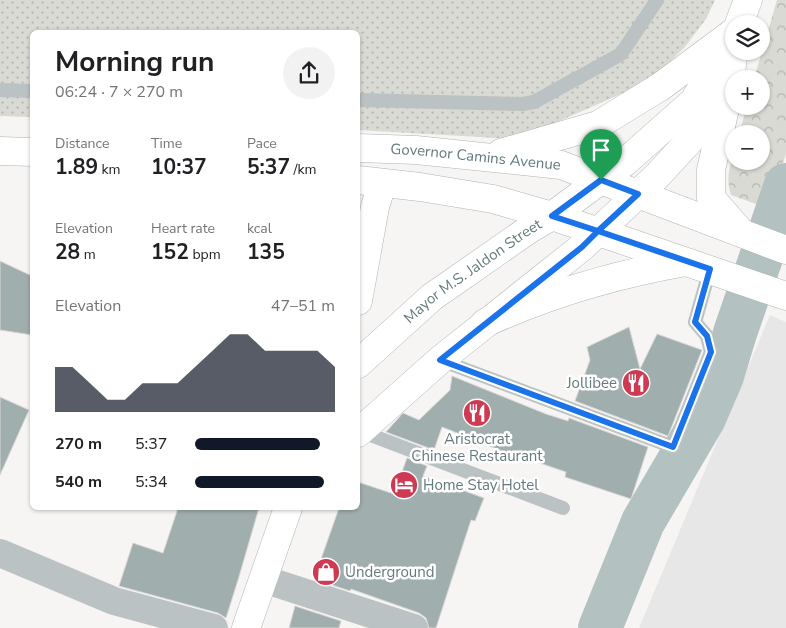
<!DOCTYPE html>
<meta charset="utf-8">
<style>
body{margin:0;font-family:"Nunito Sans",sans-serif;background:#f2f2f2;color:#202124;height:100vh;display:flex;flex-direction:column;font-size:19px;white-space:nowrap}
*{box-sizing:border-box;margin:0}
p{font-size:16px;color:#757577}
.icon{flex:none;width:28px;height:28px;fill:none;stroke:currentColor;stroke-width:2;stroke-linecap:round;stroke-linejoin:round}
.map{position:relative;flex:1;overflow:hidden}
.drawer{position:absolute;left:30px;top:30px;width:330px;height:480px;display:flex;flex-direction:column;background:#fff;border-radius:8px;box-shadow:0 1px 4px #0004}
.drawer>*{flex:none}
.tools{position:absolute;left:725px;top:15px;display:grid;gap:10px}
.tools a{display:grid;place-items:center;width:45px;height:45px;border-radius:50%;background:#fff;box-shadow:0 1px 4px #0004;font-size:25px}
.pin{position:absolute;display:grid;place-items:center;width:42px;height:42px;color:#fff;margin:-51px -21px;border-radius:50% 50% 50% 0;rotate:-45deg;box-shadow:0 0 5px #0007}
.pin .icon{rotate:45deg}
.round{display:grid;place-items:center;flex:none;width:52px;height:52px;border-radius:26px;background:#f2f2f2}
.overview{display:flex;align-items:center;justify-content:space-between;height:85px;padding:0 25px}
h1{font-size:28px;font-weight:700;line-height:38px}
.metrics{display:grid;grid-template-columns:repeat(3,1fr);gap:8px;height:85px;padding:5px 25px}
.metrics div{display:grid;align-content:center}
.metrics b{font-size:21px;font-weight:700}
.metrics small{font-size:14px;font-weight:400}
.metrics p{font-size:14px}
.chart{height:140px;padding:10px 25px}
.chart p{display:flex;justify-content:space-between}
.chart svg{width:100%;height:90px;margin-top:5px;fill:#111827;opacity:.7}
ul{padding:0 25px;list-style:none;font-size:16px}
li{display:grid;grid-template-columns:80px 60px 1fr;align-items:center;height:38px}
li i{height:12px;border-radius:6px;background:#111827}
.map>svg:first-child{display:block}
</style>
<div class="map">
<svg width="786" height="628" viewBox="0 0 786 628">
<defs>
<pattern id="grass-dots" width="8" height="8" patternUnits="userSpaceOnUse" patternTransform="scale(1.25)"><rect width="8" height="8" fill="#d9dad3"/><path d="M2 2h.1M6 6h.1" fill="none" stroke="#b4b6b0" stroke-width="1.8" stroke-linecap="round"/></pattern>
<pattern id="park-crowns" width="20" height="18" patternUnits="userSpaceOnUse" patternTransform="scale(1.25)"><rect width="20" height="18" fill="#d9dad3"/><path d="M2 6a3 3 0 1 1 6 0M12 15a3 3 0 1 1 6 0" fill="none" stroke="#b4b6b0"/></pattern>
</defs>
<rect width="100%" height="100%" fill="#f6f5f3"/>
<!-- built -->
<path fill="#e7e7e7" d="M 770,315 L 786,322 L 786,628 L 639,628 Z"/>
<!-- grass -->
<path fill="url(#grass-dots)" d="M 0,0 L 715,0 L 706,19 L 684,48 L 659,72 L 630,90 L 523,137 L 515,139 L 358,130 L 358,32 L 32,32 L 32,117 L 0,116 Z"/>
<!-- park -->
<path fill="url(#park-crowns)" d="M 777,0 L 786,0 L 786,154 L 767,208 L 731,195 C 726,179 729,168 734,152 L 734,161 L 761,161 L 761,134 L 739,134 L 747,106 L 761,106 L 761,79 L 754,79 Z"/>
<g fill="none" stroke-linecap="round" stroke-linejoin="round">
<!-- river -->
<path stroke="#b3c2c0" stroke-width="44" d="M 600,628 L 643,522 L 704,418 L 722,376 L 735,333 L 786,185"/>
</g>
<!-- building -->
<path fill="#a1aeae" stroke="#d8d7d6" d="M 0,261 L 32,276 L 32,335 L 0,330 Z
M 629,327 L 640,369 L 657,334 L 702,350 L 668,436 L 575,401 L 590,360 L 587,347 Z
M 452,376 L 546,414 L 568,421 L 569,418 L 648,447 L 631,499 L 565,477 L 566,472 L 513,454 L 512,455 L 442,427 L 434,450 L 386,432 L 403,413 L 419,420 L 450,390 Z
M 0,397 L 29,410 L 0,475 Z
M 407,458 L 427,466 L 423,476 L 484,498 L 475,521 L 471,520 L 436,628 L 429,628 L 426,618 L 419,613 L 351,589 L 350,591 L 314,579 L 339,508 L 358,508 L 358,482 L 394,494 Z
M 178,508 L 259,508 L 238,580 L 226,618 L 218,613 L 119,586 L 133,543 L 163,553 Z
M 295,606 L 341,621 L 339,628 L 289,628 Z"/>
<g fill="none" stroke-linecap="round" stroke-linejoin="round">
<defs>
<g id="secondary">
<path d="M 739,24 L 748,0"/>
<path id="s1" d="M 358,364 L 432,297 L 528,230 L 552,216 L 625,162 L 694,101 L 730,41"/>
<path d="M 358,433 L 440,360 L 582,247 L 657,176 L 727,100 L 734,51"/>
<path d="M 246,628 L 288,508"/>
</g>
<g id="primary">
<path d="M 727,100 L 711,170 L 711,198 L 739,230"/>
<path id="s2" d="M 358,148 L 416,150 L 561,165 L 786,250"/>
<path d="M 0,151 L 32,152"/>
<path d="M 501,153 L 598,125 L 660,87 L 734,32"/>
<path d="M 358,180 L 420,187 L 493,199 L 552,216 L 786,296"/>
<path d="M 358,301 L 375,207 L 382,184"/>
<path d="M 485,323 C 549,294 617,274 686,262"/>
</g>
</defs>
<!-- secondary casing -->
<use href="#secondary" stroke="#aeb7b8" stroke-width="29"/>
<!-- primary casing -->
<use href="#primary" stroke="#adb5b6" stroke-width="29"/>
<!-- service -->
<path stroke="#bbc2c3" stroke-width="14" d="M 0,90 L 32,91
M 358,100 L 522,104 L 534,102 L 621,54 L 657,0
M 440,360 L 673,447 L 711,352 L 707,336 L 695,322 L 710,269
M 360,431 L 563,508"/>
<!-- minor -->
<path stroke="#bbc2c3" stroke-width="28" d="M 0,553 L 114,601 L 214,628
M 263,579 L 414,628"/>
<!-- secondary -->
<use href="#secondary" stroke="#fff" stroke-width="28"/>
<!-- primary -->
<use href="#primary" stroke="#fff" stroke-width="28"/>
</g>
<g fill="none" stroke-linecap="round" stroke-linejoin="round">
<defs>
<path id="route" d="M 601,180 L 552,216 L 598,231 L 582,247 L 440,360 L 673,447 L 711,352 L 707,336 L 695,322 L 710,269 L 598,231 L 638,194 L 601,180"/>
</defs>
<!-- route casing -->
<use href="#route" stroke="#fff" stroke-width="10"/>
<!-- route -->
<use href="#route" stroke="#1a73e8" stroke-width="6"/>
</g>
<!-- icons -->
<defs>
<symbol id="restaurant-disc" viewBox="-11 -11 22 22"><circle r="9.5" fill="#cf3a53" stroke="#fff"/><path d="M-5-6h1v4h1v-4h1v4h1v-4h1v5L-1.5 .5V6h-2V.5L-5-1ZM5-6V6H3V1.5H1.5Q1.5-4 5-6Z" fill="#fff"/></symbol>
<symbol id="hotel-disc" viewBox="-11 -11 22 22"><circle r="9.5" fill="#cf3a53" stroke="#fff"/><path d="M-6-4.5h1.5V1H6V5H4.5V3h-9V5H-6ZM-4 0a1.8 1.8 0 1 1 3.6 0ZM.5 0V-2.5h3Q6-2.5 6 0Z" fill="#fff"/></symbol>
<symbol id="shop-disc" viewBox="-11 -11 22 22"><circle r="9.5" fill="#cf3a53" stroke="#fff"/><path d="M-5-2.5h2.3a2.7 3.5 0 0 1 5.4 0H5L5.5 6h-11ZM-1.5-2.5h3a1.5 2.3 0 0 0-3 0Z" fill="#fff"/></symbol>
</defs>
<g fill-rule="evenodd">
<use href="#restaurant-disc" x="620" y="367" width="32" height="32"/>
<use href="#restaurant-disc" x="461" y="397" width="32" height="32"/>
<use href="#hotel-disc" x="388" y="469" width="32" height="32"/>
<use href="#shop-disc" x="310" y="556" width="32" height="32"/>
</g>
<g text-anchor="middle" stroke-width="5" stroke-linejoin="round" paint-order="stroke">
<!-- street labels -->
<g font-size="15" fill="#647a7b" stroke="#fff">
<text dy="5" stroke="none"><textPath href="#s2" startOffset="118">Governor Camins Avenue</textPath></text>
<text dy="5" stroke="none"><textPath href="#s1" startOffset="148">Mayor M.S. Jaldon Street</textPath></text>
</g>
<!-- poi labels -->
<g font-size="15" fill="#647a7b" stroke="#fff" text-anchor="start">
<text x="617" y="388" text-anchor="end">Jollibee</text>
<text x="477" y="444" text-anchor="middle">Aristocrat<tspan x="477" dy="17">Chinese Restaurant</tspan></text>
<text x="423" y="490">Home Stay Hotel</text>
<text x="345" y="577">Underground</text>
</g>
</g>
</svg>
<div class="tools">
<a><svg class="icon" aria-label="layers" viewBox="0 0 24 24"><path d="M12 4l9 5-9 5-9-5zM3 14l9 5 9-5"/></svg></a>
<a>+</a>
<a>−</a>
</div>
<div class="pin" style="left:601px;top:180px;background:#1e9e55"><svg class="icon" aria-label="arrive" viewBox="0 0 24 24"><path d="M6 21V4h12l-3 4 3 4H6"/></svg></div>
<section class="drawer">
<div class="overview"><div><h1>Morning run</h1><p>06:24 · 7 × 270 m</p></div><a class="round"><svg class="icon" aria-label="share" viewBox="0 0 24 24"><path d="M12 15V3M7 8l5-5 5 5M5 13v7h14v-7"/></svg></a></div>
<div class="metrics">
<div><p>Distance</p><b>1.89<small> km</small></b></div>
<div><p>Time</p><b>10:37</b></div>
<div><p>Pace</p><b>5:37<small> /km</small></b></div>
</div>
<div class="metrics">
<div><p>Elevation</p><b>28<small> m</small></b></div>
<div><p>Heart rate</p><b>152<small> bpm</small></b></div>
<div><p>kcal</p><b>135</b></div>
</div>
<div class="chart"><p><span>Elevation</span>47–51 m</p>
<svg viewBox="0 0 160 44" preserveAspectRatio="none"><path d="M0 44V22L10 22L20 30L30 38L40 38L50 30L60 30L70 30L80 22L90 14L100 6L110 6L120 14L130 14L140 14L150 14L160 22V44z"/></svg>
</div>
<ul>
<li><b>270 m</b>5:37<i style="width:89%"></i></li>
<li><b>540 m</b>5:34<i style="width:92%"></i></li>
</ul>
</section>
</div>
